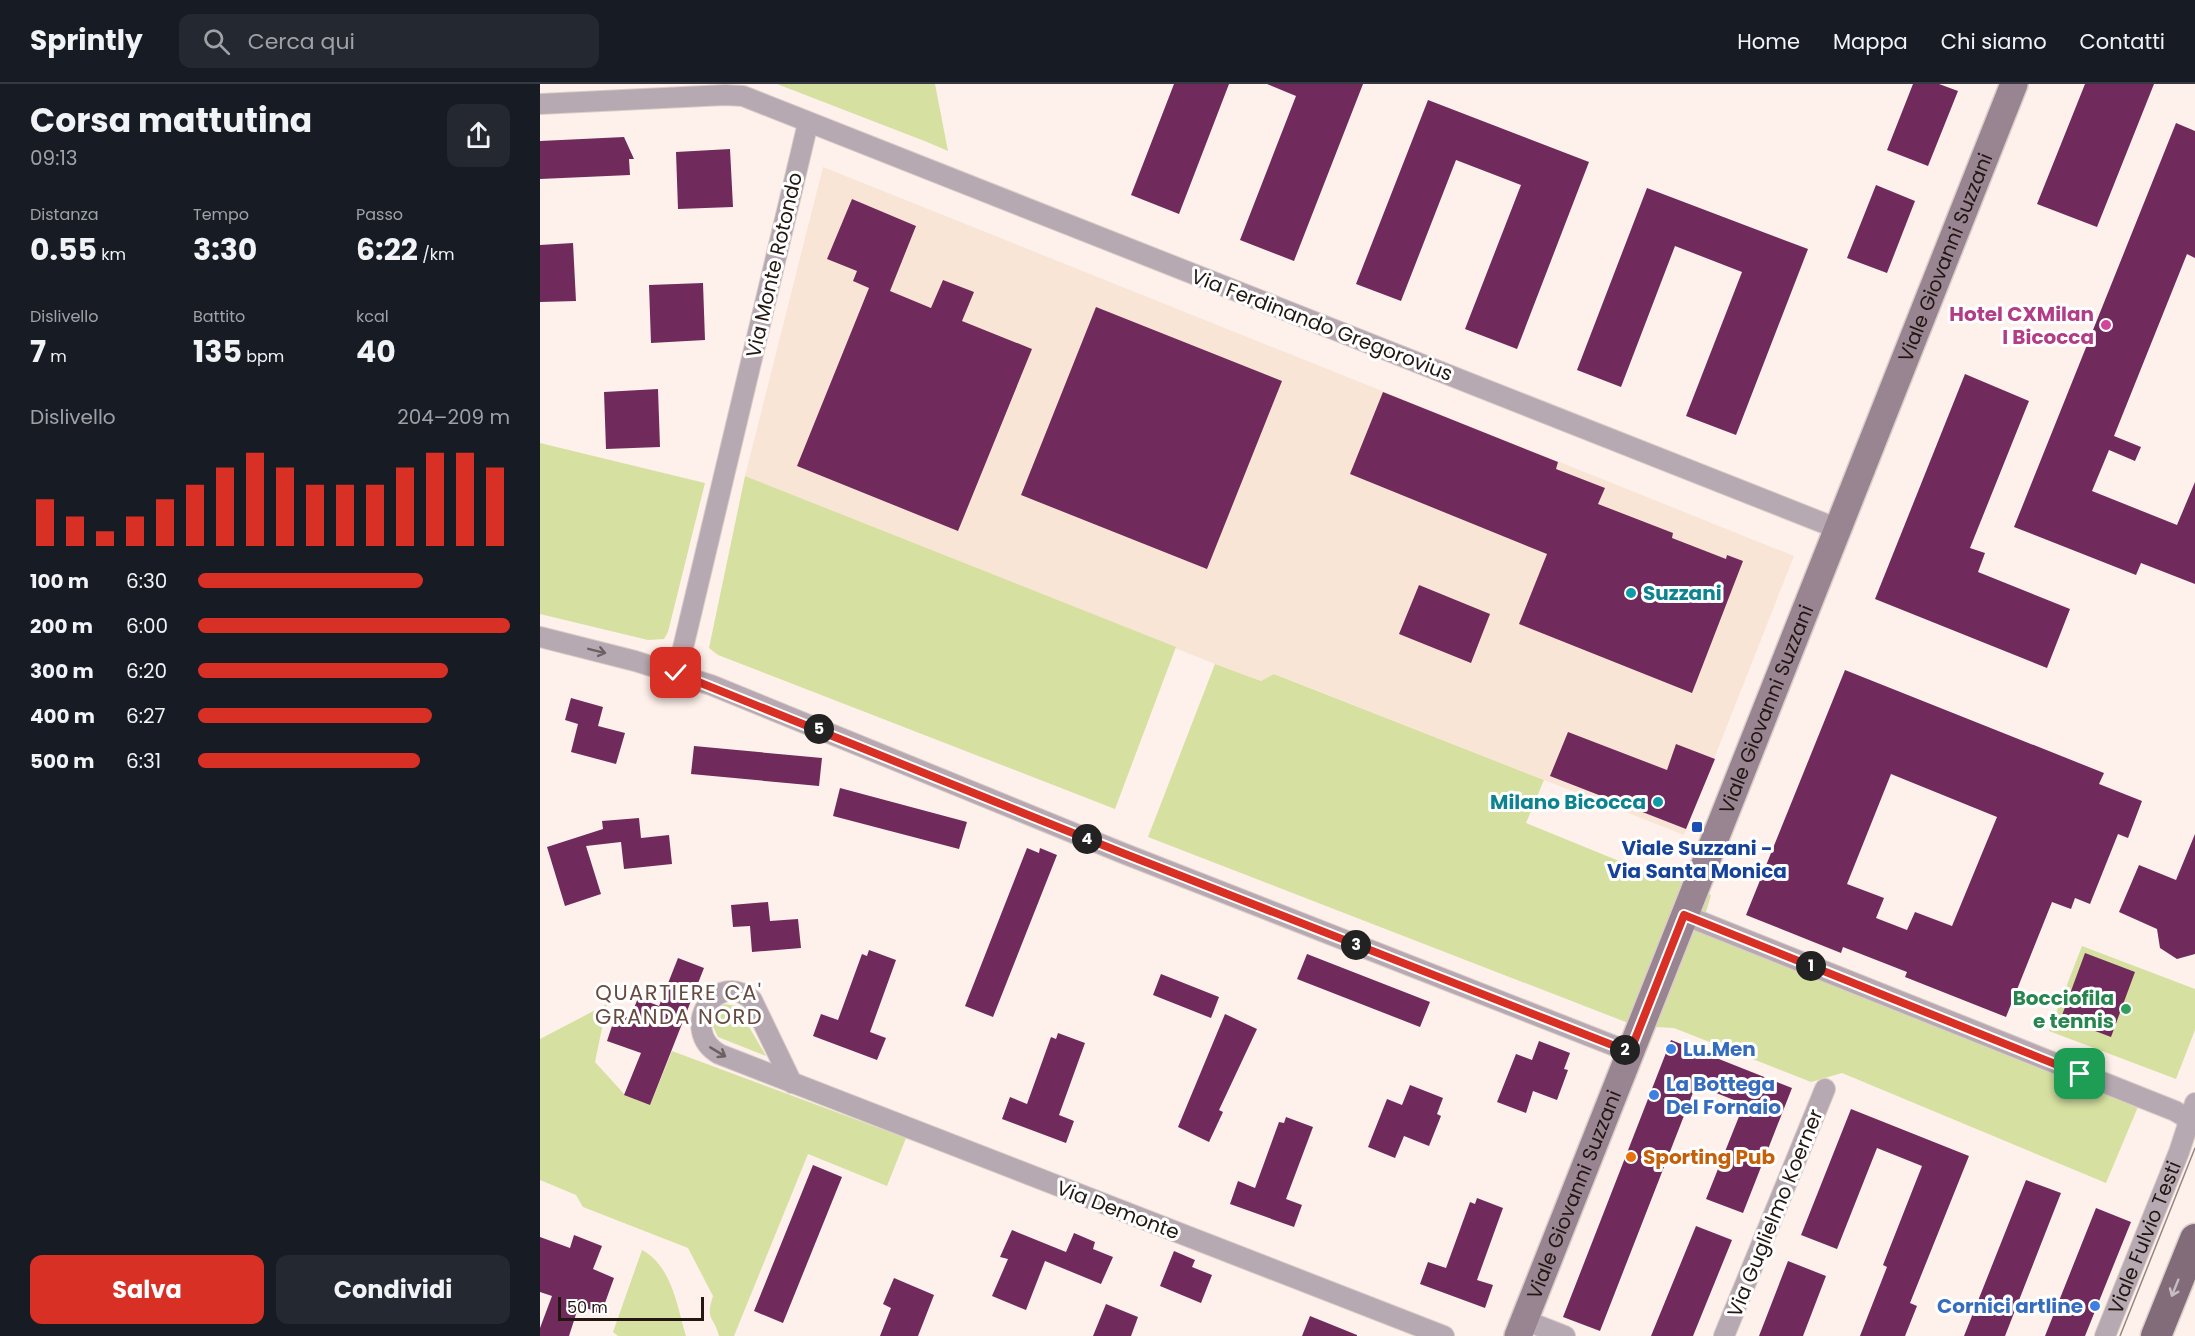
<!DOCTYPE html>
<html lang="it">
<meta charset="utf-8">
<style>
body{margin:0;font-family:Poppins,sans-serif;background:#242831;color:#f1f3f6;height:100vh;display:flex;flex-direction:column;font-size:22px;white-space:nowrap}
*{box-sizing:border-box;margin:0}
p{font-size:20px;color:#9ea1a6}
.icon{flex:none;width:33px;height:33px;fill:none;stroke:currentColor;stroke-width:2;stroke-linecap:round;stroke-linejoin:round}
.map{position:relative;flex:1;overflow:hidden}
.sheet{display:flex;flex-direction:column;background:#171b24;width:540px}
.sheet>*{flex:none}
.scale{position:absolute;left:18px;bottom:15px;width:146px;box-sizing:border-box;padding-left:6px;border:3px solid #221712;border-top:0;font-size:16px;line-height:21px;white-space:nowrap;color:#221712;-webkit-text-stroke:4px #fff;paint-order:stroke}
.pin{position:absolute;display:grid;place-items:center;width:51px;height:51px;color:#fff;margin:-26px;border-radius:12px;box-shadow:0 3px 9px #0006}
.km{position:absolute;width:30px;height:30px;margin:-15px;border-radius:50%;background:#222;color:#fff;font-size:16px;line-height:30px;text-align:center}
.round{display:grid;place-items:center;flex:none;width:63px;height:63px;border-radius:12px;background:#242831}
.head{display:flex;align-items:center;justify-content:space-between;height:102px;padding:0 30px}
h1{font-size:33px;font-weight:700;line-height:45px}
.metrics{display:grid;grid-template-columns:repeat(3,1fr);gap:9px;height:102px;padding:6px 30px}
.metrics div{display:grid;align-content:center}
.metrics b{font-size:30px;font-weight:700}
.metrics small{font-size:16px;font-weight:400}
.metrics p{font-size:16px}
.chart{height:168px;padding:12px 30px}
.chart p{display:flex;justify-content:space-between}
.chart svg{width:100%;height:108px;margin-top:6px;stroke:#d93025;stroke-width:6}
.cta{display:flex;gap:12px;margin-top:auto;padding:12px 30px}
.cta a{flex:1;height:69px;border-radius:12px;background:#d93025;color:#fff;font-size:24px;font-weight:700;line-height:69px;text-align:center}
.cta a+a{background:#242831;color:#f1f3f6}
ul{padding:0 30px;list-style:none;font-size:20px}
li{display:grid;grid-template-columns:96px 72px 1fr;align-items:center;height:45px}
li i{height:15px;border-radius:8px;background:#d93025}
header{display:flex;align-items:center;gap:36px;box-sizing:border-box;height:84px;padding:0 30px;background:#171b24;border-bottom:2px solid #363941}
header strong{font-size:28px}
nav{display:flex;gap:33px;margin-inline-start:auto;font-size:21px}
.search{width:420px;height:54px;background:#242831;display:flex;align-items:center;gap:15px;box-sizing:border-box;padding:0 21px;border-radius:12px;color:#9ea1a6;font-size:22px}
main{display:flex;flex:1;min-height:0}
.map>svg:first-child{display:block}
</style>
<header>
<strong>Sprintly</strong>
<div class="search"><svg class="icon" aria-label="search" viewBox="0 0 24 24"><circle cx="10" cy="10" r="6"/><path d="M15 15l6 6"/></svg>Cerca qui</div>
<nav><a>Home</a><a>Mappa</a><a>Chi siamo</a><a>Contatti</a></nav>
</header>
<main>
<section class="sheet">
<div class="head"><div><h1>Corsa mattutina</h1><p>09:13</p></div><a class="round"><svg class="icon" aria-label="share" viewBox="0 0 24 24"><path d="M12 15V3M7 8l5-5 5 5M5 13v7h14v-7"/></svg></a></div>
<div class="metrics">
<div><p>Distanza</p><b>0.55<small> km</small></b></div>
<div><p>Tempo</p><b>3:30</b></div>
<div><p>Passo</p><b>6:22<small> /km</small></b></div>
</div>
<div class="metrics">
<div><p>Dislivello</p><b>7<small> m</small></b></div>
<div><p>Battito</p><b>135<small> bpm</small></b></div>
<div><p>kcal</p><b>40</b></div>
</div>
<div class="chart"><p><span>Dislivello</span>204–209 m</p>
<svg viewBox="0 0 160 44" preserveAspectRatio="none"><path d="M5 44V25M15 44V32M25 44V38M35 44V32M45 44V25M55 44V19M65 44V12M75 44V6M85 44V12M95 44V19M105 44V19M115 44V19M125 44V12M135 44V6M145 44V6M155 44V12"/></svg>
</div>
<ul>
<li><b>100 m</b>6:30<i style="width:72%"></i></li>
<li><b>200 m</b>6:00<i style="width:100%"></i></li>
<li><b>300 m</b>6:20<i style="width:80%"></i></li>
<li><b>400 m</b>6:27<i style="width:75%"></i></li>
<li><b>500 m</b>6:31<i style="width:71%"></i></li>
</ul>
<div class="cta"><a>Salva</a><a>Condividi</a></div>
</section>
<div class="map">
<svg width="1655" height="1252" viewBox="0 0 1655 1252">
<rect width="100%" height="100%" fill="#fef0eb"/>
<!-- industrial -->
<path fill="#f9e5d6" d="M 283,83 L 1254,472 L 1144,751 L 735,590 L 721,597 L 675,580 L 205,392 Z"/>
<!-- green -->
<path fill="#d6e1a1" d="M 237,0 L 395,0 L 408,67 L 387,58 Z
M 0,359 L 165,399 L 128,548 L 124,555 L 108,556 L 0,530 Z
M 205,392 L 636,563 L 575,725 L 178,571 L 169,564 Z
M 675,580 L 721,597 L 734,590 L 1004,696 L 986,739 L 1128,797 L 1131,793 L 1171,811 L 1166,828 L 1600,1018 L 1566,1099 L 1302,989 L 1271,998 L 1134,944 L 1096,942 L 608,753 Z
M 1542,862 L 1655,905 L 1655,946 L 1636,995 L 1509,947 Z
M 67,920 L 55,978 L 85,1011 L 110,1021 L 132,967 L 366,1054 L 347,1102 L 268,1070 L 194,1252 L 179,1252 C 174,1232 165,1237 173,1212 L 148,1164 L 43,1123 L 36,1111 L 0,1096 L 0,955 Z
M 185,920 L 197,922 L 226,972 L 178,953 L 168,932 L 175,925 Z
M 102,1166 C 132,1182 137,1222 146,1252 L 78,1252 L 73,1248 Z"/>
<!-- building -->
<path fill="#702b5c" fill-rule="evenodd" d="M 634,0 L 689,0 L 639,130 L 591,111 Z
M 727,0 L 823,0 L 754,177 L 700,156 L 756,12 Z
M 1373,0 L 1399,0 L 1418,7 L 1388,82 L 1347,66 Z
M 1545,0 L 1614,0 L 1557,143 L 1497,120 Z
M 888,16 L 1049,78 L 977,265 L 925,245 L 981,101 L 916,76 L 861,217 L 816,200 Z
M 1636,39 L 1655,47 L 1655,174 L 1647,170 L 1574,352 L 1601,363 L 1595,377 L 1569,366 L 1552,407 L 1637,441 L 1655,398 L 1655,500 L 1601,479 L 1596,491 L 1474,443 Z
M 84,53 L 94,75 L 89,75 L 90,91 L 0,95 L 0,57 Z
M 190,65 L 193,123 L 138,125 L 136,68 Z
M 1336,101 L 1375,117 L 1347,189 L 1307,174 Z
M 1107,104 L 1268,165 L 1196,351 L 1146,332 L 1202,188 L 1135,162 L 1081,303 L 1037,286 Z
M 312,115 L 376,142 L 350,207 L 391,224 L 403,196 L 434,208 L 422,237 L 492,265 L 418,447 L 257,382 L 329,204 L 313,197 L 317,187 L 287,175 Z
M 33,159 L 36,217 L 0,218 L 0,161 Z
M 163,199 L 165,256 L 111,259 L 109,201 Z
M 556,223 L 742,297 L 667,485 L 481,411 Z
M 1425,290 L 1489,317 L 1430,464 L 1445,469 L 1438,488 L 1530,525 L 1507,584 L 1335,515 Z
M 118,305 L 120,363 L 66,365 L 64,308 Z
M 843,308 L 1018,378 L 1016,385 L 1065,404 L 1058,420 L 1133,449 L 1132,454 L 1186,475 L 1187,471 L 1203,477 L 1152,609 L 979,540 L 1007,470 L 810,390 Z
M 879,501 L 950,530 L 931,579 L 859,550 Z
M 1305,586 L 1564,689 L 1559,700 L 1602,717 L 1588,754 L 1578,750 L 1550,820 L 1535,814 L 1531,825 L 1512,818 L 1466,933 L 1365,893 L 1367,888 L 1303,863 L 1301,869 L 1206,831 ZM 1351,690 L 1457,733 L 1412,842 L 1375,828 L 1367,846 L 1336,834 L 1344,814 L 1307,800 Z
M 31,614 L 63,623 L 58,642 L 85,649 L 76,680 L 31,668 L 38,640 L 25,636 Z
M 1028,648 L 1127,686 L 1136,660 L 1175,675 L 1146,745 L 1010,692 Z
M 154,662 L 282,674 L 279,702 L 151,690 Z
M 300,704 L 427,738 L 419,765 L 293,732 Z
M 99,734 L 101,754 L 129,751 L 132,780 L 84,785 L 81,758 L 46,762 L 61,810 L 25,822 L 7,763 L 63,745 L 62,737 Z
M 1655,750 L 1655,870 L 1637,875 L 1620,864 L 1617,845 L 1579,828 L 1599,781 L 1636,796 Z
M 487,764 L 499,769 L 500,764 L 517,771 L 453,933 L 425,922 Z
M 228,818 L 230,837 L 258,835 L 261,864 L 212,868 L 210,842 L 193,843 L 191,821 Z
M 329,866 L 356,876 L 330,948 L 346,954 L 337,976 L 273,952 L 281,930 L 298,936 L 322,870 L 327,872 Z
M 1545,869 L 1595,888 L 1571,953 L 1521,934 Z
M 767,870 L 890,918 L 880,943 L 757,895 Z
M 138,874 L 164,884 L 110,1021 L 84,1011 L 101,969 L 67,957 L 76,930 L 90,934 L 98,914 L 119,922 Z
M 621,890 L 679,913 L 671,934 L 613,911 Z
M 685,930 L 717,945 L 679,1026 L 683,1028 L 669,1058 L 638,1043 Z
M 518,949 L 545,959 L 519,1031 L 534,1037 L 526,1059 L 462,1035 L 470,1013 L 487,1020 L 511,953 L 516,955 Z
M 1131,956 L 1252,1004 L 1203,1129 L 1166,1115 L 1204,1020 L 1156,1001 L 1060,1247 L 1023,1233 Z
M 999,957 L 1030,969 L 1024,985 L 1028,986 L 1017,1016 L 993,1007 L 986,1029 L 957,1018 L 976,970 L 992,976 Z
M 870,1001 L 903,1014 L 897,1030 L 901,1032 L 889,1062 L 864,1052 L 855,1074 L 828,1063 L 847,1015 L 862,1021 Z
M 1311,1025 L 1429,1072 L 1370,1219 L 1377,1222 L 1365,1252 L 1320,1252 L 1347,1183 L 1343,1181 L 1382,1082 L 1337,1064 L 1297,1165 L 1261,1151 Z
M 746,1033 L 773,1043 L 746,1115 L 762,1121 L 754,1143 L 690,1120 L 698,1097 L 715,1104 L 739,1038 L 744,1039 Z
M 273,1081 L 302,1093 L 243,1239 L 214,1227 Z
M 1486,1096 L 1521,1109 L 1465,1252 L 1424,1252 Z
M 937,1114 L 963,1124 L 937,1196 L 953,1201 L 945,1224 L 880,1200 L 888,1178 L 906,1184 L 930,1118 L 935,1120 Z
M 1556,1124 L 1591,1138 L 1545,1252 L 1505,1252 Z
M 1156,1142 L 1192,1156 L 1153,1252 L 1111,1252 Z
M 472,1146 L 526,1168 L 534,1149 L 555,1158 L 553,1165 L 573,1173 L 561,1200 L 505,1177 L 486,1226 L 452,1212 L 468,1175 L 460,1173 Z
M 34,1151 L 62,1162 L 53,1185 L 74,1194 L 61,1230 L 39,1221 L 29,1252 L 0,1252 L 0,1244 L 12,1212 L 0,1208 L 0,1153 L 30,1164 Z
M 634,1167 L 655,1176 L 652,1183 L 672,1191 L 661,1219 L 620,1202 Z
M 1248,1177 L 1286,1192 L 1263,1252 L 1219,1252 Z
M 354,1194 L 394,1211 L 378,1252 L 340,1252 L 351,1224 L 343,1220 Z
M 566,1220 L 598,1233 L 591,1252 L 553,1252 Z
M 770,1232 L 817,1251 L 817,1252 L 762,1252 Z"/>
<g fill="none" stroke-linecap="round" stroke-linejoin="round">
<defs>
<g id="street">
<path d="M 0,20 L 185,11 L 203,12 L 1296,444"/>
<path d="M 0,553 L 95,577 L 171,601 L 580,768 L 1090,968"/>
<path d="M 137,589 L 268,39"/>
<path d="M 1144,831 L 1635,1027 L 1655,1039"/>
<path d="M 252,999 L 212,916 C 176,884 138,946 179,970 L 904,1252"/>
<path d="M 984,1236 L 1025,1252"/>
<path d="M 1184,1252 L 1285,1005"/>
<path id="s1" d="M 1565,1252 L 1639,1068 L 1655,1019"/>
</g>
<g id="secondary">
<path id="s2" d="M 978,1252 L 1474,0"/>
</g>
<path id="primary" d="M 1616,1252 L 1655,1155"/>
</defs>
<!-- street casing -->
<use href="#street" stroke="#dbcdc8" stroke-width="22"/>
<!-- secondary casing -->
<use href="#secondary" stroke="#dbcdc8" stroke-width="30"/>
<!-- primary casing -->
<use href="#primary" stroke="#dbcdc8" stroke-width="33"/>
<!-- street -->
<use href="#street" stroke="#b7a9b1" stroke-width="20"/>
<!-- secondary -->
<use href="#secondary" stroke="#998591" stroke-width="27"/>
<!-- primary -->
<use href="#primary" stroke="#836c7a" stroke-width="30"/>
<!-- tram -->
<path stroke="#948782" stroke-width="1.5" d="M 1580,1252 L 1655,1064"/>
</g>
<!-- one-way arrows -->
<defs><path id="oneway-shaft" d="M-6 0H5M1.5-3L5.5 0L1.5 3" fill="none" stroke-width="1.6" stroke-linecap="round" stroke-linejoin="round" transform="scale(1.5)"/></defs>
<g stroke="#6c6062">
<use href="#oneway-shaft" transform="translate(57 567) rotate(14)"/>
<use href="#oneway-shaft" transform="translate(178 968) rotate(31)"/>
</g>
<use stroke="#c7bdc3" href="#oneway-shaft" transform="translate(1635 1204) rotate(112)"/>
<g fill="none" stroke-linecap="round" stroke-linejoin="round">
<defs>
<path id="route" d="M 136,589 L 580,768 L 1090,968 L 1144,831 L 1540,990"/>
</defs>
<!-- route casing -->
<use href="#route" stroke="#fff" stroke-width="12"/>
<!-- route -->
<use href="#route" stroke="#d93025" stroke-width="8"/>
</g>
<!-- markers -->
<circle fill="#d1479c" stroke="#fff" stroke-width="2" cx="1566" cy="241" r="6"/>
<g fill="#0f9aa8" stroke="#fff" stroke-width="2">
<circle cx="1091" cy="509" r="6"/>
<circle cx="1118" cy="718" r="6"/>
</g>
<rect fill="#1a4fb4" stroke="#fff" stroke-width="2" x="1151" y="737" width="12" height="12" rx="3"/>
<circle fill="#2e9e5b" stroke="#fff" stroke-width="2" cx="1586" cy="925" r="6"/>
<g fill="#3f7fe0" stroke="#fff" stroke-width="2">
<circle cx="1131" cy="965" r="6"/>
<circle cx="1114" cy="1011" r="6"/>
<circle cx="1555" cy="1222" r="6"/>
</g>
<circle fill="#e8710a" stroke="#fff" stroke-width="2" cx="1091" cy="1073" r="6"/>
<g text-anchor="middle" stroke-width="6" stroke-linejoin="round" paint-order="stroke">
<!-- street labels -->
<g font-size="20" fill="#221712" stroke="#fff">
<text dy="7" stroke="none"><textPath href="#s2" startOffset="1160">Viale Giovanni Suzzani</textPath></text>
<text transform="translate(234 181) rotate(-77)" y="7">Via Monte Rotondo</text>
<text transform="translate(782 241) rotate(21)" y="7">Via Ferdinando Gregorovius</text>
<text dy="7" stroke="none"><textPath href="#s2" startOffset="674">Viale Giovanni Suzzani</textPath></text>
<text dy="7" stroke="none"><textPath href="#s2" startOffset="152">Viale Giovanni Suzzani</textPath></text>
<text transform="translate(578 1126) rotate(21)" y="7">Via Demonte</text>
<text transform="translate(1235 1129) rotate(-68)" y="7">Via Guglielmo Koerner</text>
<text dy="7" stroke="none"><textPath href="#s1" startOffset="106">Viale Fulvio Testi</textPath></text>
</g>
<!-- hotel labels -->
<g font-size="20" font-weight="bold" fill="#b23c85" stroke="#fff" text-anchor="end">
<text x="1554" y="237">Hotel CXMilan<tspan x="1554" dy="23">I Bicocca</tspan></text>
</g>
<!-- culture labels -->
<g font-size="20" font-weight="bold" fill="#0d838f" stroke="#fff" text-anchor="start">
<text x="1103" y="516">Suzzani</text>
<text x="1106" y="725" text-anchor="end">Milano Bicocca</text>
</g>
<!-- transit labels -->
<g font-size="20" font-weight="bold" fill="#164399" stroke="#fff">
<text x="1157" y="771">Viale Suzzani -<tspan x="1157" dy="23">Via Santa Monica</tspan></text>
</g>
<!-- leisure labels -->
<g font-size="20" font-weight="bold" fill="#27864d" stroke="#fff" text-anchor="end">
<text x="1574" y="921">Bocciofila<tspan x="1574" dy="23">e tennis</tspan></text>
</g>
<!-- shop labels -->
<g font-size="20" font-weight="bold" fill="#366cbe" stroke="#fff" text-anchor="start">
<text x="1143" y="972">Lu.Men</text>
<text x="1126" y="1007">La Bottega<tspan x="1126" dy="23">Del Fornaio</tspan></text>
<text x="1543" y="1229" text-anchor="end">Cornici artline</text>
</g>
<!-- food labels -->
<g font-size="20" font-weight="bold" fill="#c56008" stroke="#fff" text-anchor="start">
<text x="1103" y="1080">Sporting Pub</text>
</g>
<!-- neighbourhood labels -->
<g font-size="21" letter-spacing="1.5" fill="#674a40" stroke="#fff">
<text x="139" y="916">QUARTIERE CA'<tspan x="139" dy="24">GRANDA NORD</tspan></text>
</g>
</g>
</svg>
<div class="scale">50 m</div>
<div class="pin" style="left:1540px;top:990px;background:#1e9e55"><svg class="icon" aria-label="arrive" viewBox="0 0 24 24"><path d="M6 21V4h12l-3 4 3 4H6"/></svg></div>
<div class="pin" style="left:136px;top:589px;background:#d93025"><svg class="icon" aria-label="check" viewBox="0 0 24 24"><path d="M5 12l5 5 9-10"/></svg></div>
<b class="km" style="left:1271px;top:882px">1</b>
<b class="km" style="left:1085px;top:966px">2</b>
<b class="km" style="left:816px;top:861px">3</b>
<b class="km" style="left:547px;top:755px">4</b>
<b class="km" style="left:279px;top:645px">5</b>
</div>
</main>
